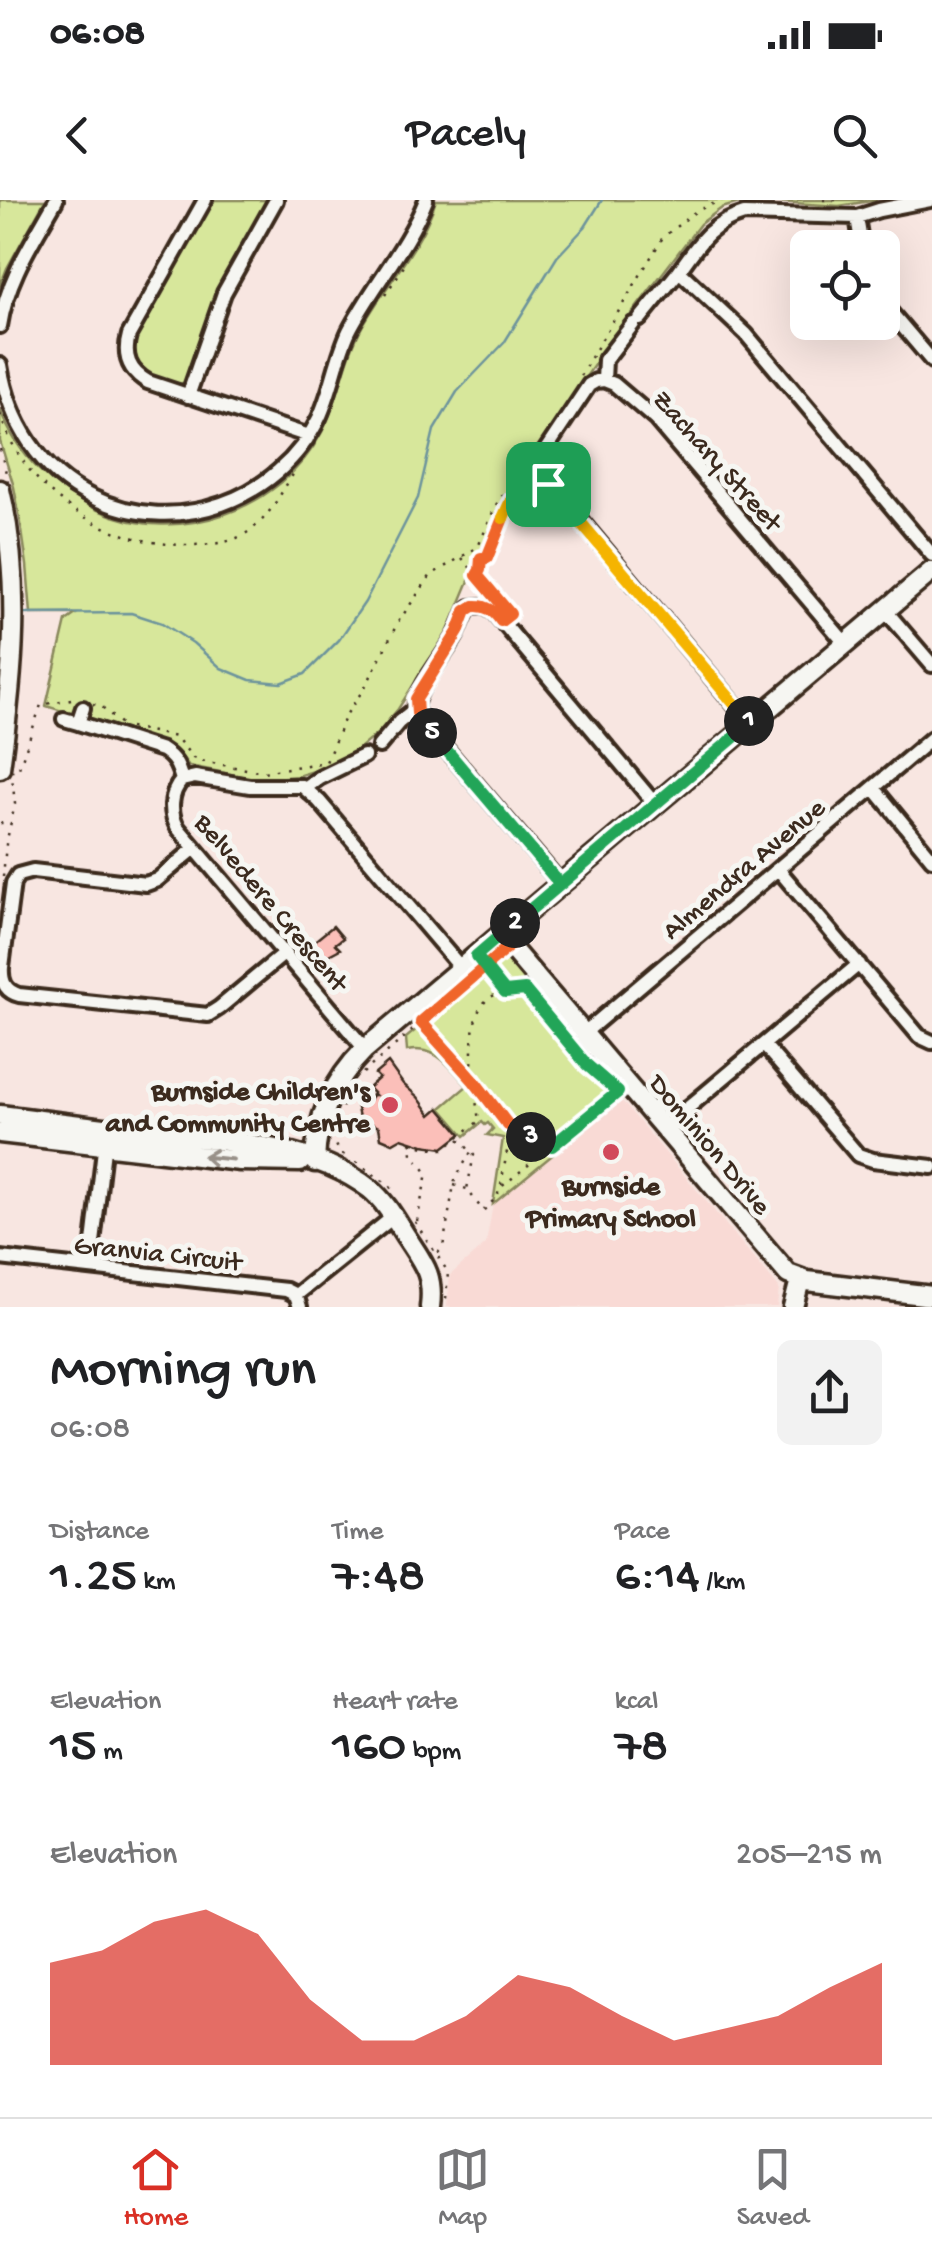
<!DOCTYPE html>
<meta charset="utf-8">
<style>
body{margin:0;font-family:"Gochi Hand",sans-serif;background:#f2f2f2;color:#202124;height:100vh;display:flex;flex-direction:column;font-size:38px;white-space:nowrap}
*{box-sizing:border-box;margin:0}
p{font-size:32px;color:#757577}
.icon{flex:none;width:55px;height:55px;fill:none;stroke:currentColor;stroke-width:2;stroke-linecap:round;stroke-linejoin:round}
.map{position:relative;height:1107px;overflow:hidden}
.drawer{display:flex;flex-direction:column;background:#fff;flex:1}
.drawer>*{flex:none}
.controls{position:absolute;left:790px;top:30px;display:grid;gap:20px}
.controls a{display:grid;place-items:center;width:110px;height:110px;border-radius:15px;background:#fff;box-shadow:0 10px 40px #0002;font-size:50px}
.pin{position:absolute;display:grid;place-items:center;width:85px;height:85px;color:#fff;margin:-42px;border-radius:20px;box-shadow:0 5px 15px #0006}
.km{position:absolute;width:50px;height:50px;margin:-25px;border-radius:50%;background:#222;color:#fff;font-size:28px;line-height:50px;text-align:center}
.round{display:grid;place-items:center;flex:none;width:105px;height:105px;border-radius:15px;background:#f2f2f2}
.summary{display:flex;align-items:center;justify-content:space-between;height:170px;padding:0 50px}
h1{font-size:55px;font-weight:600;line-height:75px}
.stats{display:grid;grid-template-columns:repeat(3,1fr);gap:15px;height:170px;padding:10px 50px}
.stats div{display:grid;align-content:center}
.stats b{font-size:50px;font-weight:600}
.stats small{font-size:28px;font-weight:400}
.stats p{font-size:28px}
.chart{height:280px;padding:20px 50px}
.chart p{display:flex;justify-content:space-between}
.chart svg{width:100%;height:180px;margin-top:10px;fill:#d93025;opacity:.7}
.status{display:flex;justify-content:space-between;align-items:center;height:70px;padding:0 50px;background:#fff;direction:ltr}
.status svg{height:28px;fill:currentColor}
header{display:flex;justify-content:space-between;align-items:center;height:130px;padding:0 50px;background:#fff;font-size:45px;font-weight:600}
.tab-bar{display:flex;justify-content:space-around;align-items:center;height:140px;border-top:2px solid #e0e0e0;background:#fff;font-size:28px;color:#757577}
.tab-bar a{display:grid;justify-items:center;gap:5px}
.tab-bar .current{color:#d93025}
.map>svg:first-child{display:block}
</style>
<div class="status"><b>06:08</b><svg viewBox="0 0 49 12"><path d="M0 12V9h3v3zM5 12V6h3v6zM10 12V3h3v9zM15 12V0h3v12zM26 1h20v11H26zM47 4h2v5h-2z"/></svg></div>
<header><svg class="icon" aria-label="back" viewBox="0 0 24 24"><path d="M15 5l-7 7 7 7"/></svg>Pacely<svg class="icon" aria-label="search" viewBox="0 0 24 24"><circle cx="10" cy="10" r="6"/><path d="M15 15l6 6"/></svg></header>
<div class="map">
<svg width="932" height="1107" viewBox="0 0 932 1107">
<rect width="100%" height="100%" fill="#f8e6e1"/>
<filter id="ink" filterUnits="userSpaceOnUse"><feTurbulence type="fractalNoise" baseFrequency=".01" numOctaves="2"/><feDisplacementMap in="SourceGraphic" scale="20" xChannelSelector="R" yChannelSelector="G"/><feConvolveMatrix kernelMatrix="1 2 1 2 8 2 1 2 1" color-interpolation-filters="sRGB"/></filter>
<g filter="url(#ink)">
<!-- built -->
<path fill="#f9dad5" d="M 621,900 L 779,1088 L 777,1107 L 447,1107 L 450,1075 L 486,1044 L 493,1004 Z"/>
<!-- green -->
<path fill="#d7e79b" stroke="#89885c" stroke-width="2.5" d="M 0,0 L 45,0 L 7,68 L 0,86 Z
M 211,0 L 272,0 L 188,182 C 178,185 174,184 164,181 C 138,171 127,159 138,132 Z
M 436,0 L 877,0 L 839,6 L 749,0 L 722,8 L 700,24 L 605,149 L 505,295 L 448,431 L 398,509 L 378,533 L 360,548 L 324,568 L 297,576 L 274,578 L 246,577 L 189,566 L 178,552 L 162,542 L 46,506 L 66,421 L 76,414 L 31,414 L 27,365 L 21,324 L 14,287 L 0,241 L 0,209 C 17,256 54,290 98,310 C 178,347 282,310 322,232 C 340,198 344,159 363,125 C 387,83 421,47 436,0 Z
M 505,756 L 625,895 L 493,1004 L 503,938 L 487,935 L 493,929 L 488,923 L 485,925 L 482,922 L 465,936 L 441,908 L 467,886 C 449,866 436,845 407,851 L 406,838 Z"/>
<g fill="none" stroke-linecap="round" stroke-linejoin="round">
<!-- stream -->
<path stroke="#6d949c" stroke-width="2.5" d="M 21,414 L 131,413 L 162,423 L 193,443 L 221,468 L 250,480 L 281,483 L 305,474 L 339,440 L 365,402 L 418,298 L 434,230 L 457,192 L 504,143 L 557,57 L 585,27 L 602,0"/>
</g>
<!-- building -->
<path fill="#fbbfb9" stroke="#3b2a1e" stroke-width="2.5" d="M 333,726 L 343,738 L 335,744 L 340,749 L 327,756 L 330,759 L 321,766 L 317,761 L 315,762 L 306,748 Z
M 388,863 L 403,884 L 418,897 L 431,915 L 439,908 L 461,934 L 443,948 L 423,945 L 402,938 L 393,943 L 381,938 L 379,927 L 359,918 L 355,898 L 369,900 L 372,895 L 375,895 L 368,888 L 379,878 L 375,874 Z"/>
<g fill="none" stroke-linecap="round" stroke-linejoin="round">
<defs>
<path id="lane" d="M 487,357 C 496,335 503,305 519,287 C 525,280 534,277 542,274"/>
<path id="street" d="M 205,0 L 129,135 C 123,156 129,171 148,182 L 309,236
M 857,17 L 879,10 L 930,0
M 862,48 L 857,17 L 744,14 C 710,24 699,43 679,71 L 746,134 L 932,355
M 882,102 L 932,161
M 640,119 L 679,71
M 0,126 C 7,79 33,41 56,0
M 0,165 C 9,221 40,272 92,297 C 175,338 279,301 319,218 C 332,190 336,159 349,131 C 372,86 407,48 426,0
M 604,180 L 605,160 L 633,124
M 188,196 L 224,93 L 276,0
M 885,410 L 932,465
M 64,519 L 78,523 L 83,508
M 78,523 L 162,550 C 175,558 178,566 182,580
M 750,523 L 542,274 L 539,265 L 543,254 L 589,185 L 596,181 L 604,180 L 614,184 L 656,220 L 845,443
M 379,546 L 399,522 L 415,509
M 305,588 L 319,578 L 364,556
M 874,588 L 932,659
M 195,648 L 157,680 L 146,684 L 33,671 L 18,675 L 13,683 L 2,767 C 1,781 5,791 19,795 L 208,815 L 219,808 L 285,753
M 778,669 L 919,836 L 932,842
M 561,684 L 424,523 L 415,509 C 417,486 443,458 455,437 C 461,427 462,416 470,407 L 484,406 L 494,412 L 655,604
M 583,834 L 932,538
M 764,845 L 858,955 L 873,960 L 932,967
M 365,849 L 178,628 C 169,613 170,593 182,580 L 195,577 L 250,586 L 302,586 L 319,601 L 461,768
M 664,928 L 859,764
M 0,1058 L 286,1090 L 296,1095 L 300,1107
M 90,1068 L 105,941
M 296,1095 L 393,1017"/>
<path id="secondary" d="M 0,290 C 22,383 13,475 0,568
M 500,735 L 788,1074 L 807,1081 L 932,1096
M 0,915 C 48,921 96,927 144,933 C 216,940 311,943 370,989 C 386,1002 396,1021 407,1038 C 424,1064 434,1075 430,1107
M 0,933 L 240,961 L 300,962
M 315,962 C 316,917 334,880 365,849 L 932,371
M 793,1107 L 800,1080"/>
</defs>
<!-- lane casing -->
<use href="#lane" stroke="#3b2a1e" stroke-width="14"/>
<!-- street casing -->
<use href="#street" stroke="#3b2a1e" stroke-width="20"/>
<!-- secondary casing -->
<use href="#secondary" stroke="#3b2a1e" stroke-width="25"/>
<!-- path -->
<path stroke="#3b2a1e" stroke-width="2.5" stroke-dasharray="2.5 8" stroke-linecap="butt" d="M 823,0 L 839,0
M 385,95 L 408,60
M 580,176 L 663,37 L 696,11 L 722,0
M 0,214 C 24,292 103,343 183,345 C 203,345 226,345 243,335 C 270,320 279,294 296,270
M 0,249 L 8,281
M 462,358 L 499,401
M 93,504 L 101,506 L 122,525
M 130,527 L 176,537 L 193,558 L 201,561 L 263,572 L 326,562 L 346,515 L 367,484 L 398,422 L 431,375 L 478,347 L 496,305 L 532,250
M 11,571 L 18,571 L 41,505 L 76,498
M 0,623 L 11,623
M 3,677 L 6,644 L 15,604 L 12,577
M 486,769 L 505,792 L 525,790 L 587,865 L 602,878
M 422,823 L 474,881 L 508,925 L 558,950
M 363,873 L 493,761
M 343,905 C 336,923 327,942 345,956
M 459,939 L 474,955 L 467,989
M 356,962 L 389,985 L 393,991
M 454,985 L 467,989 L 483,1011 L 497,997 L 500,988 L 617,893
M 501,985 L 511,929
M 417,1021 L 427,973 L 412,954 L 411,943 L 427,948 L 443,949 L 479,921 C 475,891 461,819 489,798 C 493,795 499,794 504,792
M 415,1022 L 448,1072 L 446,1099
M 438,1053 L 443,1047 L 455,979 L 471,952"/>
<!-- lane -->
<use href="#lane" stroke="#f6f6f2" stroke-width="6"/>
<!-- street -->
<use href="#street" stroke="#f6f6f2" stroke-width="12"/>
<!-- secondary -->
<use href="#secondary" stroke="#f6f6f2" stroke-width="18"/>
</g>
<!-- one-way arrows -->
<defs><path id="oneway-shaft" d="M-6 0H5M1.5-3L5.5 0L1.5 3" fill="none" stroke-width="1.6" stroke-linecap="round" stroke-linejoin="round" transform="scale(2.5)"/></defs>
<use stroke="#989088" href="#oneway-shaft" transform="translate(218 958) rotate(-174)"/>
</g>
<g fill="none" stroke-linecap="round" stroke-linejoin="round" filter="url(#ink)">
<defs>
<path id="split-1" d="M 548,284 L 749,521"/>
<path id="split-2" d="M 515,723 L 750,524 L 749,521"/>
<path id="split-3" d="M 515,723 L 500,735 L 509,746 L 421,822 L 474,881 L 508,925 L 531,937"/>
<path id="split-4" d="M 477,757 L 505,792 L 525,790 L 587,865 L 618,892 L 552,946 L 531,937"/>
<path id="split-5" d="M 432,533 L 560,684 L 476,756 L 477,757"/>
<path id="split-6" d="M 432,533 L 417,513 L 416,499 L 458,432 L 466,411 L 474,406 C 487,405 494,411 501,421 L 510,414 L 477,375 L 480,370 L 481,358 L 487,358 L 503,318"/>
<path id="split-7" d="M 503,318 C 513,295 517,284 542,274 L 548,284"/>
</defs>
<!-- split-1 casing -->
<use href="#split-1" stroke="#fff" stroke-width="20"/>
<!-- split-2 casing -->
<use href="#split-2" stroke="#fff" stroke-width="20"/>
<!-- split-3 casing -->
<use href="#split-3" stroke="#fff" stroke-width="20"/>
<!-- split-4 casing -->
<use href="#split-4" stroke="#fff" stroke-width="20"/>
<!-- split-5 casing -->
<use href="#split-5" stroke="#fff" stroke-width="20"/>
<!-- split-6 casing -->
<use href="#split-6" stroke="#fff" stroke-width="20"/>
<!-- split-7 casing -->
<use href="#split-7" stroke="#fff" stroke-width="20"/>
<!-- split-1 -->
<use href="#split-1" stroke="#f5b400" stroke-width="12"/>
<!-- split-2 -->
<use href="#split-2" stroke="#22a559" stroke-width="12"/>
<!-- split-3 -->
<use href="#split-3" stroke="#f0652b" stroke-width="12"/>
<!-- split-4 -->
<use href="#split-4" stroke="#22a559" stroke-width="12"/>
<!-- split-5 -->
<use href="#split-5" stroke="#22a559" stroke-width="12"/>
<!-- split-6 -->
<use href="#split-6" stroke="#f0652b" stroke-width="12"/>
<!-- split-7 -->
<use href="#split-7" stroke="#f5b400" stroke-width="12"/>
</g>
<!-- markers -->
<g fill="#d1495b" stroke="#f6f6f2" stroke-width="4">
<circle cx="390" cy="905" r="10"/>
<circle cx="611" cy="952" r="10"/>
</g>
<g text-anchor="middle" stroke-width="10" stroke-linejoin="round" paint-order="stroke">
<!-- street labels -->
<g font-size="28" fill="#3b2a1e" stroke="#f6f6f2">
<text transform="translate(719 259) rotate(48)" y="10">Zachary Street</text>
<text transform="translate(742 667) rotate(-40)" y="10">Almendra Avenue</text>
<text transform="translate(273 701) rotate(50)" y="10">Belvedere Crescent</text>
<text transform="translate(712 943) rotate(50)" y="10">Dominion Drive</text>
<text transform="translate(158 1051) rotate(6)" y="10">Granvia Circuit</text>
</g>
<!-- poi labels -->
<g font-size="28" font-weight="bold" fill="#3b2a1e" stroke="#f6f6f2" text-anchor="end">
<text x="370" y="899">Burnside Children's<tspan x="370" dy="32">and Community Centre</tspan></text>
<text x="611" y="994" text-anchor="middle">Burnside<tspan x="611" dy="32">Primary School</tspan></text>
</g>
</g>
</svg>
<div class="controls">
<a><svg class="icon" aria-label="locate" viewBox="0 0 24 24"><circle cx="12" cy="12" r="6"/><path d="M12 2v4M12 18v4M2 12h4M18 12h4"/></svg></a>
</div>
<div class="pin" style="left:548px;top:284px;background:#1e9e55"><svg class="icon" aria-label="arrive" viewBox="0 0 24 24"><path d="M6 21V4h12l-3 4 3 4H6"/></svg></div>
<b class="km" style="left:749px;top:521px">1</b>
<b class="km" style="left:515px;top:723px">2</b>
<b class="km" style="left:531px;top:937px">3</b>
<b class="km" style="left:432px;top:533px">5</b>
</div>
<section class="drawer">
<div class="summary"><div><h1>Morning run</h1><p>06:08</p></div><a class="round"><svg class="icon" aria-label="share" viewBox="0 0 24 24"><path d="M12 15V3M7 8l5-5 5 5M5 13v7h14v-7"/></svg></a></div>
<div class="stats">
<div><p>Distance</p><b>1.25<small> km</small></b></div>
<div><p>Time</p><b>7:48</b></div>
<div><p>Pace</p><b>6:14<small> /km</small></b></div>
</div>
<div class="stats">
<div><p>Elevation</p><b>15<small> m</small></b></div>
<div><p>Heart rate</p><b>160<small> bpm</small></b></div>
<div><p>kcal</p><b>78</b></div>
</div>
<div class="chart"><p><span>Elevation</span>205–215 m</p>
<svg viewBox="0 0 160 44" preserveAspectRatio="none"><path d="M0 44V19L10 16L20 9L30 6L40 12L50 28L60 38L70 38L80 32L90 22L100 25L110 32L120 38L130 35L140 32L150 25L160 19V44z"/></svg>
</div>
</section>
<nav class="tab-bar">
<a class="current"><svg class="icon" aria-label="home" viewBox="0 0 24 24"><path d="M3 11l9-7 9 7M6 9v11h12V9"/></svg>Home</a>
<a><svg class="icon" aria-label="map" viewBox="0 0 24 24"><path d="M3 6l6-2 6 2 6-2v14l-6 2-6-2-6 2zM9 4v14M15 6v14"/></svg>Map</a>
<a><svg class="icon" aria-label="saved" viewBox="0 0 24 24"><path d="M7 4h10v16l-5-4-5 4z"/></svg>Saved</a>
</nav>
